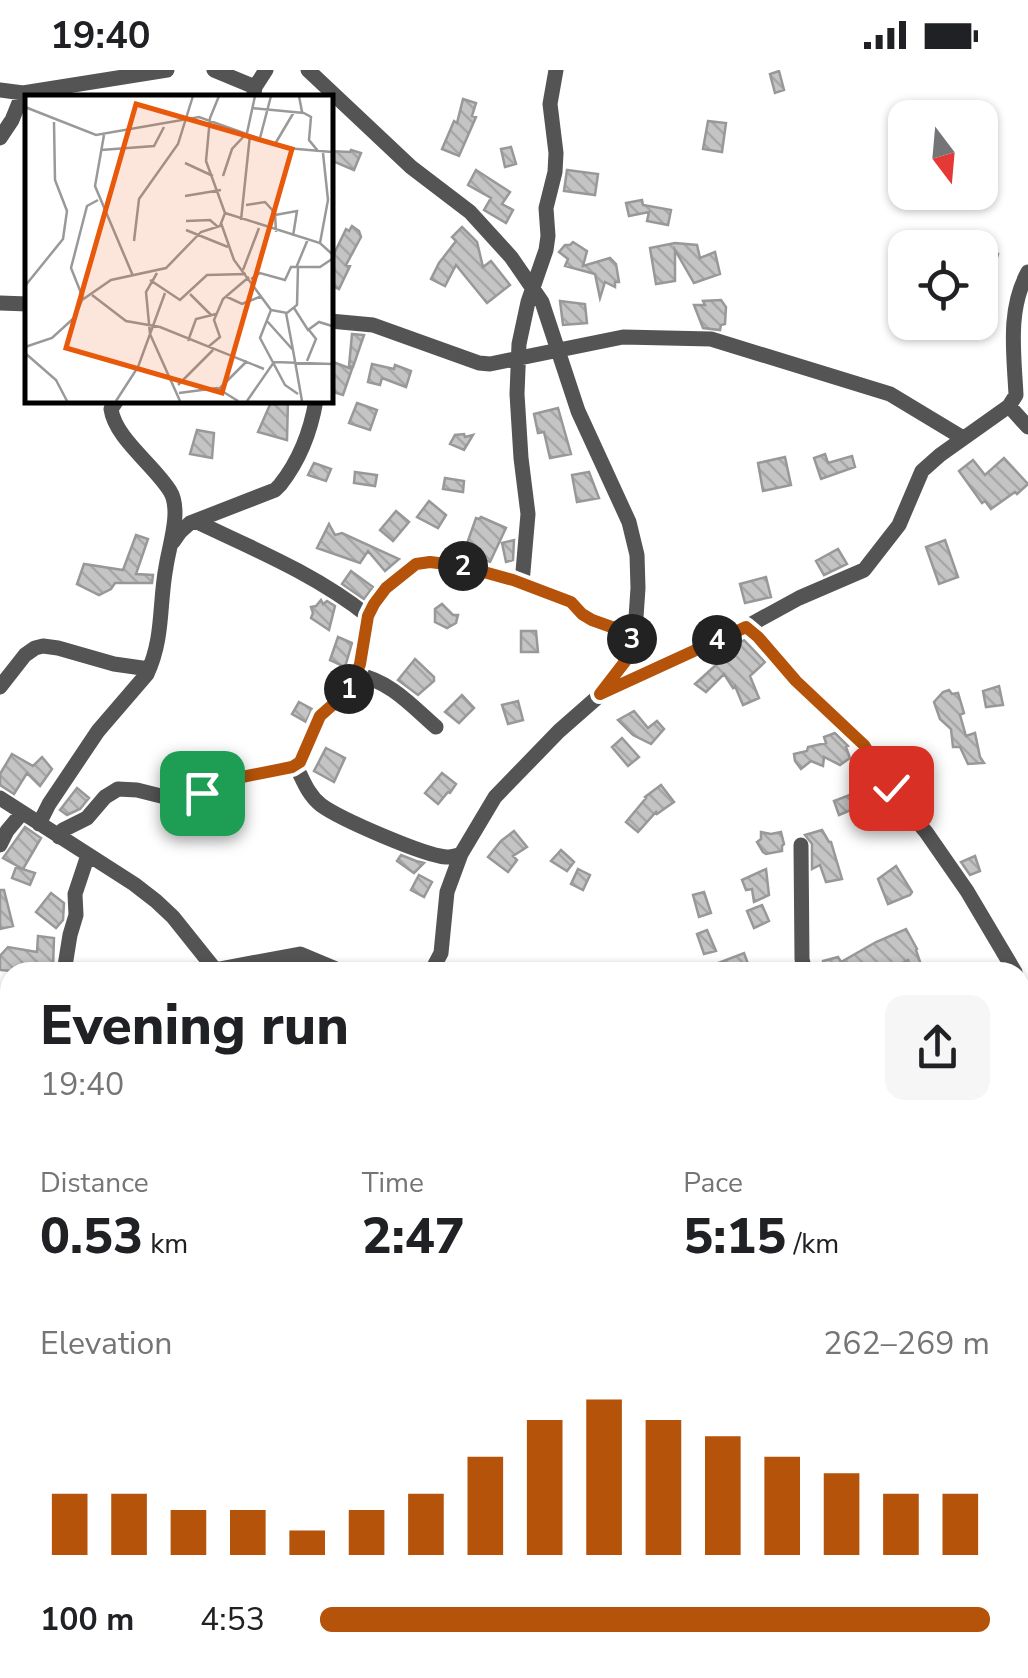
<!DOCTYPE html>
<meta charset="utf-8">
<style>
body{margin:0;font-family:"Nunito Sans",sans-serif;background:#f6f6f6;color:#202124;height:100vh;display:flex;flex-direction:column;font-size:38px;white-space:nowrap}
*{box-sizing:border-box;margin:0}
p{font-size:32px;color:#757577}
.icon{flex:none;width:55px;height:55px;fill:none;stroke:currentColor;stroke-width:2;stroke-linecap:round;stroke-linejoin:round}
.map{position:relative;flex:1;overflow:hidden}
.drawer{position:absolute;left:0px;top:892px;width:1030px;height:718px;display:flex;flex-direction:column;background:#fff;border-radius:30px 30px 0 0;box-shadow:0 2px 8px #0004}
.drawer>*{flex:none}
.needle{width:65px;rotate:164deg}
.buttons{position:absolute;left:888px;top:30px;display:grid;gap:20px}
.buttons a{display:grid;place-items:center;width:110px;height:110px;border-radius:20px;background:#fff;box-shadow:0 2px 8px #0004;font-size:50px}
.pin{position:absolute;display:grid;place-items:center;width:85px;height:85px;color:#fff;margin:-42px;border-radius:20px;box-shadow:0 5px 15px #0006}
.km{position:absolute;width:50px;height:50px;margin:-25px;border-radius:50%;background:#222;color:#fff;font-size:28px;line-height:50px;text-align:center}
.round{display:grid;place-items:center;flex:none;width:105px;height:105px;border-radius:20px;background:#f6f6f6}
.headline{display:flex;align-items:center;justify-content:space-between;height:170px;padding:0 40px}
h1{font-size:55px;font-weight:800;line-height:75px}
.figures{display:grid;grid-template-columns:repeat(3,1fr);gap:15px;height:170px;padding:10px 40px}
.figures div{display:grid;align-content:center}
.figures b{font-size:50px;font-weight:800}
.figures small{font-size:28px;font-weight:400}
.figures p{font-size:28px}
.chart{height:280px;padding:20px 40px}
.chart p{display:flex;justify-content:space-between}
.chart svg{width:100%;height:180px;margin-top:10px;stroke:#b45309;stroke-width:6}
ul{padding:0 40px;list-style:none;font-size:32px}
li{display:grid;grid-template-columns:160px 120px 1fr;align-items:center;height:75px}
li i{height:25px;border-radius:12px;background:#b45309}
.status{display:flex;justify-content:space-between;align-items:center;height:70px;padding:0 50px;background:#fff;direction:ltr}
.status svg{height:28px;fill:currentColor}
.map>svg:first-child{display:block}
</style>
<div class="status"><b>19:40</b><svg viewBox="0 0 49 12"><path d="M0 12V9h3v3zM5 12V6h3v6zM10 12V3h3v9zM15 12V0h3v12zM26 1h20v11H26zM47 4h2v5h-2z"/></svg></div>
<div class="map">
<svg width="1028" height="1608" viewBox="0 0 1028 1608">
<defs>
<pattern id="building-back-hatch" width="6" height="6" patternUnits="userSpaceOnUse" patternTransform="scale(2.5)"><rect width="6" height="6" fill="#c4c4c4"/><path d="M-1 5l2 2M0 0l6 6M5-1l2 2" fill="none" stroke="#a7a7a7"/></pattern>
</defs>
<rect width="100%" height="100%" fill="#fff"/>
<!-- building -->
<path fill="url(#building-back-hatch)" stroke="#989898" stroke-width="2.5" d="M 779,1 L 784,20 L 775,23 L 770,4 Z
M 463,29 L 476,33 L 472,46 L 476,47 L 459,86 L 442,79 L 454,51 L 457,53 Z
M 708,51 L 726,53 L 722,82 L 703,79 Z
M 511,77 L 516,94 L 505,97 L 501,79 Z
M 351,80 L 361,83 L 354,100 L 330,90 L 330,81 L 350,82 Z
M 476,100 L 510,122 L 502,134 L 513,140 L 506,153 L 484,140 L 491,128 L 468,115 Z
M 567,100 L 598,104 L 595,125 L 564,121 Z
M 642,130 L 643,135 L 671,140 L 668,155 L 647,151 L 649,142 L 629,146 L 626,133 Z
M 352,156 L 359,161 L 361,167 L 346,195 L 350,196 L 339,219 L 330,215 L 330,192 L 346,159 L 349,161 Z
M 462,157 L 477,172 L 483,197 L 491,191 L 510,215 L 487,233 L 456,195 L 445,216 L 431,209 L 439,193 L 456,171 L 452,167 Z
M 573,172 L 587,181 L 583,196 L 610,188 L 616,194 L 619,212 L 615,212 L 615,217 L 605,212 L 600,228 L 595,204 L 565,196 L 568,189 L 559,182 L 565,175 L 570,175 Z
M 675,173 L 697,175 L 700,188 L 715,182 L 720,204 L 694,213 L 675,180 L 675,211 L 656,214 L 650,178 Z
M 980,177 L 998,184 L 983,232 L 980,232 Z
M 721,230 L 726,237 L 725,254 L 721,255 L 720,260 L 703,258 L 694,235 L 705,235 L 703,231 Z
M 560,231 L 585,234 L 587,253 L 563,255 Z
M 352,264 L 364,265 L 353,297 L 349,296 Z
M 333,292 L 352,299 L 343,325 L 330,321 L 330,301 Z
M 372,294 L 394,299 L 395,295 L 411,301 L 406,317 L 382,308 L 380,315 L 368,312 Z
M 272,330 L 288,330 L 287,370 L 258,362 Z
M 357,333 L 377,340 L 370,360 L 349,353 Z
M 558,338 L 571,384 L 550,388 L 544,362 L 538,363 L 534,344 Z
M 197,360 L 214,363 L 212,388 L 190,384 Z
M 464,364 L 465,367 L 473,365 L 464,380 L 450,374 L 455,365 Z
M 825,384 L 828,393 L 852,386 L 855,397 L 821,409 L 814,388 Z
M 785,387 L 791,415 L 763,421 L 758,393 Z
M 1004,388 L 1028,414 L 1017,424 L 1015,422 L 991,439 L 985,431 L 982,433 L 959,401 L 973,390 L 985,405 Z
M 314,393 L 331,399 L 326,411 L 308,405 Z
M 355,402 L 377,405 L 375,416 L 354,413 Z
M 589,402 L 599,428 L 577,432 L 572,405 Z
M 445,408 L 464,411 L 463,422 L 443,419 Z
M 429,431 L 446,445 L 438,458 L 417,447 Z
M 396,441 L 409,452 L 393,471 L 380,460 Z
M 481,447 L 506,458 L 490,492 L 464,482 L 476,448 L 479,449 Z
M 329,454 L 335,465 L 342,463 L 399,489 L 385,501 L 368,481 L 360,493 L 317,478 Z
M 136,465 L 148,469 L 136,504 L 153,505 L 152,513 L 115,513 L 111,519 L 99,525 L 77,514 L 84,494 L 123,500 Z
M 514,470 L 513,490 L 506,492 L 502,473 Z
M 945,470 L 958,507 L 939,514 L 926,477 Z
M 838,479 L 847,494 L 824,505 L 816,491 Z
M 351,501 L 373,517 L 364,529 L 342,514 Z
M 766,507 L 771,527 L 745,533 L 740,514 Z
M 321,530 L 323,534 L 327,531 L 335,536 L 329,560 L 311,548 L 313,543 L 311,537 L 316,536 Z
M 442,534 L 453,545 L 458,545 L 456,553 L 447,558 L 435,552 L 435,539 Z
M 521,561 L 536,561 L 538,582 L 521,582 Z
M 338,567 L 352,573 L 345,597 L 330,590 Z
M 744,570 L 765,592 L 750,606 L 759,628 L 743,635 L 735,616 L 733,618 L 724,604 L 706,622 L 695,614 L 717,594 L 714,590 Z
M 415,589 L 434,607 L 434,611 L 418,625 L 398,610 Z
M 999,616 L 1003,635 L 986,637 L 983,621 Z
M 949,620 L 952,624 L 958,623 L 964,643 L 960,645 L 966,666 L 975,663 L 980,687 L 984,693 L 968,694 L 960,677 L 953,677 L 951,659 L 940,649 L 934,632 L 943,622 Z
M 462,625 L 474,638 L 459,653 L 445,642 Z
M 518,631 L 523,650 L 508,654 L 502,635 Z
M 299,632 L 312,639 L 306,652 L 292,644 Z
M 634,641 L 648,658 L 657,651 L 664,659 L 651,674 L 633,665 L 618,650 Z
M 835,663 L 848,676 L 846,677 L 850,688 L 840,695 L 824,687 L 823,696 L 811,691 L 801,699 L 795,691 L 794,684 L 807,681 L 808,677 L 826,673 L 824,667 Z
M 622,668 L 639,687 L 628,696 L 612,677 Z
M 326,678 L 345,688 L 334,712 L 314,701 Z
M 12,684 L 33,696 L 42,687 L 52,699 L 40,716 L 27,703 L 14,724 L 0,715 L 0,704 Z
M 442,703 L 456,714 L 450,723 L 448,722 L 438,734 L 425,723 Z
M 661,715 L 674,732 L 657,744 L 656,742 L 638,762 L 626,752 L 646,728 L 645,727 Z
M 77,718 L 89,728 L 80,739 L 67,745 L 60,740 Z
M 855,723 L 858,737 L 839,745 L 834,731 Z
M 25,757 L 41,768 L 23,799 L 3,788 Z
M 822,760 L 829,772 L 831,772 L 842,809 L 826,812 L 820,795 L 812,799 L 812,774 L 805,765 Z
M 514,761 L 527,777 L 513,786 L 517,790 L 508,802 L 488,787 L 501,771 Z
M 761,762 L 771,764 L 781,762 L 784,774 L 782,776 L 782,781 L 766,784 L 763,782 L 757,772 L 761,769 Z
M 561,780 L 574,792 L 567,801 L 551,791 Z
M 401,785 L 416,791 L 424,793 L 414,803 L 397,791 Z
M 975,786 L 980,801 L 970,805 L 961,792 Z
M 896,796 L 912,822 L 910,825 L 888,834 L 878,809 Z
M 16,797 L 35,803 L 30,815 L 12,808 Z
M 578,799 L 590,805 L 583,820 L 571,814 Z
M 766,799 L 769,825 L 754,832 L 752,819 L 746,820 L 742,810 Z
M 419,805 L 432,812 L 424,827 L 411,820 Z
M 0,820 L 4,820 L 13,856 L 0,859 Z
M 704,822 L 711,843 L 699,847 L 693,825 Z
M 51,823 L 64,833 L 63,850 L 56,858 L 36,842 Z
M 762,835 L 769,851 L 754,858 L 747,841 Z
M 906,859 L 917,879 L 916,880 L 922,898 L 912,901 L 908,890 L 885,902 L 816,902 L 815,896 L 823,893 L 823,891 L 838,887 L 841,892 L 876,872 Z
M 707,860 L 716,881 L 704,884 L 697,864 Z
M 38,866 L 54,868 L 53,898 L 26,895 L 24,902 L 0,900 L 0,886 L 8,877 L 37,882 Z
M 744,883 L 751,902 L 716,902 L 713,895 Z"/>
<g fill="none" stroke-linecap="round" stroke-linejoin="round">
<!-- path -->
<path stroke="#767676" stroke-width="2.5" stroke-dasharray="2.5 5" stroke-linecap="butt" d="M 0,935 L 10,934"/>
<!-- street -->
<path stroke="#545454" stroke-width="15" d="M 214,0 L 255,17
M 308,0 L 411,97 L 470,142 L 511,187 L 542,232 L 578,341 L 629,452 L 637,485 L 638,518 L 635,562 L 627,589 L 604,620
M 0,20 L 23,23 L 167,0
M 254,24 L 255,17 L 266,0
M 0,68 L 12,50 L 23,23
M 0,233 L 28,234
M 330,251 L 373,255 L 479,293 L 490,294 L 623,267 L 711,269 L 890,324 L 963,368
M 1009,336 L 1028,357
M 195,451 C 254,479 317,505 368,546
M 173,472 L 180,462 L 190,453 L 275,420 L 280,415 C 299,391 311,360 316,330
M 522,513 L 528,444 L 521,388 L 517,324 L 519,274 L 528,232 L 546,180 L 548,166 L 546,138 L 555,102 L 556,83 L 550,34 L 556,0
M 746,557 L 758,567 L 796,611 L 864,675 L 904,736 L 926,762 L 967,821 L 1015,902
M 357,605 C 389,610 412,636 436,657
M 0,617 L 25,585 L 35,578 L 43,576 L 58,578 L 114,594 L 149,599
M 296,696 C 303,710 308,725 321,735 C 340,749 423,785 446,787 C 452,787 455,786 461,784
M 0,728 L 134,814 L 156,831 L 173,847 L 217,902
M 39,754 L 49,734 L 98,661 L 147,604 C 164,568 159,533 166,497 C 169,476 182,440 170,421 C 154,395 115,368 111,339 L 117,330
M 59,767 L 63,760 L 87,748 L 105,727 L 118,719 L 137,720 L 165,727 L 177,727 L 208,721 L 255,704 L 296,696 L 303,688 L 320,647 L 353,614 L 360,594 L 368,546 L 374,534 L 387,517 L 416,494 L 430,492 L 462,496 L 513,510 L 571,532 L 586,547 L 620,560 L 635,562
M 0,775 L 7,761 L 22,743
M 801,775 L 802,889 L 805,902
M 214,900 L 300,884 L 343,902
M 64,902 L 70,865 L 76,845 L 75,824 L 88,785
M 431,902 L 441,883 L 447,822 L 461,784 L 495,727 L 559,661 L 600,625 L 746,557 L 799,528 L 864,500 L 899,455 L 922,401 L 940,385 L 1009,336 L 1016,325 C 1014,283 1007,240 1028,202
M 0,1072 L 10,1071
M 0,1103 L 10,1102
M 0,1192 L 10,1196
M 1020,1308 L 1028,1306
M 1020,1435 L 1028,1431
M 271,1600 L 272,1608
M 532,1600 L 535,1608
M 0,1606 L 37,1602 L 79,1608
M 307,1608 L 309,1600
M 384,1608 L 386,1600
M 673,1608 L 674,1600
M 687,1608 L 702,1600"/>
</g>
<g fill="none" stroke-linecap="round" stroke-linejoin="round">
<defs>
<path id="route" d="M 202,723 L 242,707 L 292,697 L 300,692 L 320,646 L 347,622 L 353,614 L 360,594 L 368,546 L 374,534 L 386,518 L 416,494 L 430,492 L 462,496 L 513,510 L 571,532 L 582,544 L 592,550 L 620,560 L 634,562 L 627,589 L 600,624 L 746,557 L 758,567 L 796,611 L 864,675 L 891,718"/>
</defs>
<!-- route casing -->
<use href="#route" stroke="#fff" stroke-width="20"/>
<!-- route -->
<use href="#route" stroke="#b45309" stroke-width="12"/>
</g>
<!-- overview -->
<g transform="translate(25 25)">
<rect width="308" height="308" fill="#fff"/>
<path fill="none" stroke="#999" stroke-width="2.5" d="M 274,1 L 277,17 L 286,22 L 284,45 L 293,56M 0,12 L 71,40 L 174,22 L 261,53 L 307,57M 227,13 L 279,18M 79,40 L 70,91 L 108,181M 235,43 L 246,1M 250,49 L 269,17M 76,55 L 129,51 L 139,32M 160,68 L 188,81M 198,81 L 207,54 L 222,38 L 230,1M 160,101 L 196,95M 221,110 L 240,107 L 250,118 L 251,137M 200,118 L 295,148 L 307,159M 250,120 L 272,116 L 268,141M 216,125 L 225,40M 161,126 L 185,125 L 193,132M 196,128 L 209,165 L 246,215 L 235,243 L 260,290 L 273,299M 161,135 L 203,152M 109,146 L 114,104 L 153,49 L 168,1M 295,148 L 303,105 L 298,58M 271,173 L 283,144M 218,175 L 234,133M 132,178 L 121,197 L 125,239 L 155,306M 226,184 L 235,178 L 260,185 L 266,172 L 295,172 L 307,164M 125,185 L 155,205 L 182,180 L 221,179M 0,191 L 38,144 L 42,116 L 30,85 L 29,27M 165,199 L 187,221M 67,200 L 101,226 L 135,232 L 239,274M 200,201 L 217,209 L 237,201M 58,203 L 46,173 L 62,111 L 73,105M 269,213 L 283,235 L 294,227 L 307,231M 246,215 L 262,218 L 272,210 L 273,172M 261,218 L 268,255M 242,226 L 268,255 L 277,306M 163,246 L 171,224 L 191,219M 0,252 L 27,243 L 50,222 L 57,205 L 86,185 L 141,173 L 176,137 L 195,131 L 200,118 L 181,66 L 185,23 L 194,1M 183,252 L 195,242 L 189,225 L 198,204 L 224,182M 0,258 L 31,285 L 42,306M 282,266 L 291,244 L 284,235M 153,290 L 188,255M 194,294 L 222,266M 154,298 L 192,293 L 213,306M 91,306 L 113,272 L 140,198M 222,306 L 249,267 L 307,269"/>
<path fill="#e8590c" fill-opacity="0.15" stroke="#e8590c" stroke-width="5" d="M 111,9 L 267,54 L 197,298 L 41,253 Z"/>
<rect width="308" height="308" fill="none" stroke="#000" stroke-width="5"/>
</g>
</svg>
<div class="buttons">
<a><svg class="needle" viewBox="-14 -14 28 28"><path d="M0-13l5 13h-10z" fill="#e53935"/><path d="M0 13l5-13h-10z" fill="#757577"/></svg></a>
<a><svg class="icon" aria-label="locate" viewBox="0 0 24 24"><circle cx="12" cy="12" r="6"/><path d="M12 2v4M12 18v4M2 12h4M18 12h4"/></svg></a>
</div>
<div class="pin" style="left:202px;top:723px;background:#1e9e55"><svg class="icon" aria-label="arrive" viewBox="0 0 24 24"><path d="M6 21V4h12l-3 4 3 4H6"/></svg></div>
<div class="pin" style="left:891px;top:718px;background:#d93025"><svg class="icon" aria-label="check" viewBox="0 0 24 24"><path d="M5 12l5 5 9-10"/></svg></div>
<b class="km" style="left:349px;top:619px">1</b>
<b class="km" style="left:463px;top:496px">2</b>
<b class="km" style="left:632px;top:569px">3</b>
<b class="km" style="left:717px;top:570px">4</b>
<section class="drawer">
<div class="headline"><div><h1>Evening run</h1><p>19:40</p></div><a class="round"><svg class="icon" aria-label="share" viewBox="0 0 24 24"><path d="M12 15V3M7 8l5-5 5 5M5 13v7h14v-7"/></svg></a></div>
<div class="figures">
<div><p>Distance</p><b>0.53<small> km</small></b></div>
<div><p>Time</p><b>2:47</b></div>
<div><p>Pace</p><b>5:15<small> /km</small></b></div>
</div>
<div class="chart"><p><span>Elevation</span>262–269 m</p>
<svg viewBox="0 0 160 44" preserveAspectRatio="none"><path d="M5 44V29M15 44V29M25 44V33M35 44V33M45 44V38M55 44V33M65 44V29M75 44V20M85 44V11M95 44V6M105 44V11M115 44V15M125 44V20M135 44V24M145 44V29M155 44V29"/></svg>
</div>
<ul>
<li><b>100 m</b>4:53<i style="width:100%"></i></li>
</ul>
</section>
</div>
